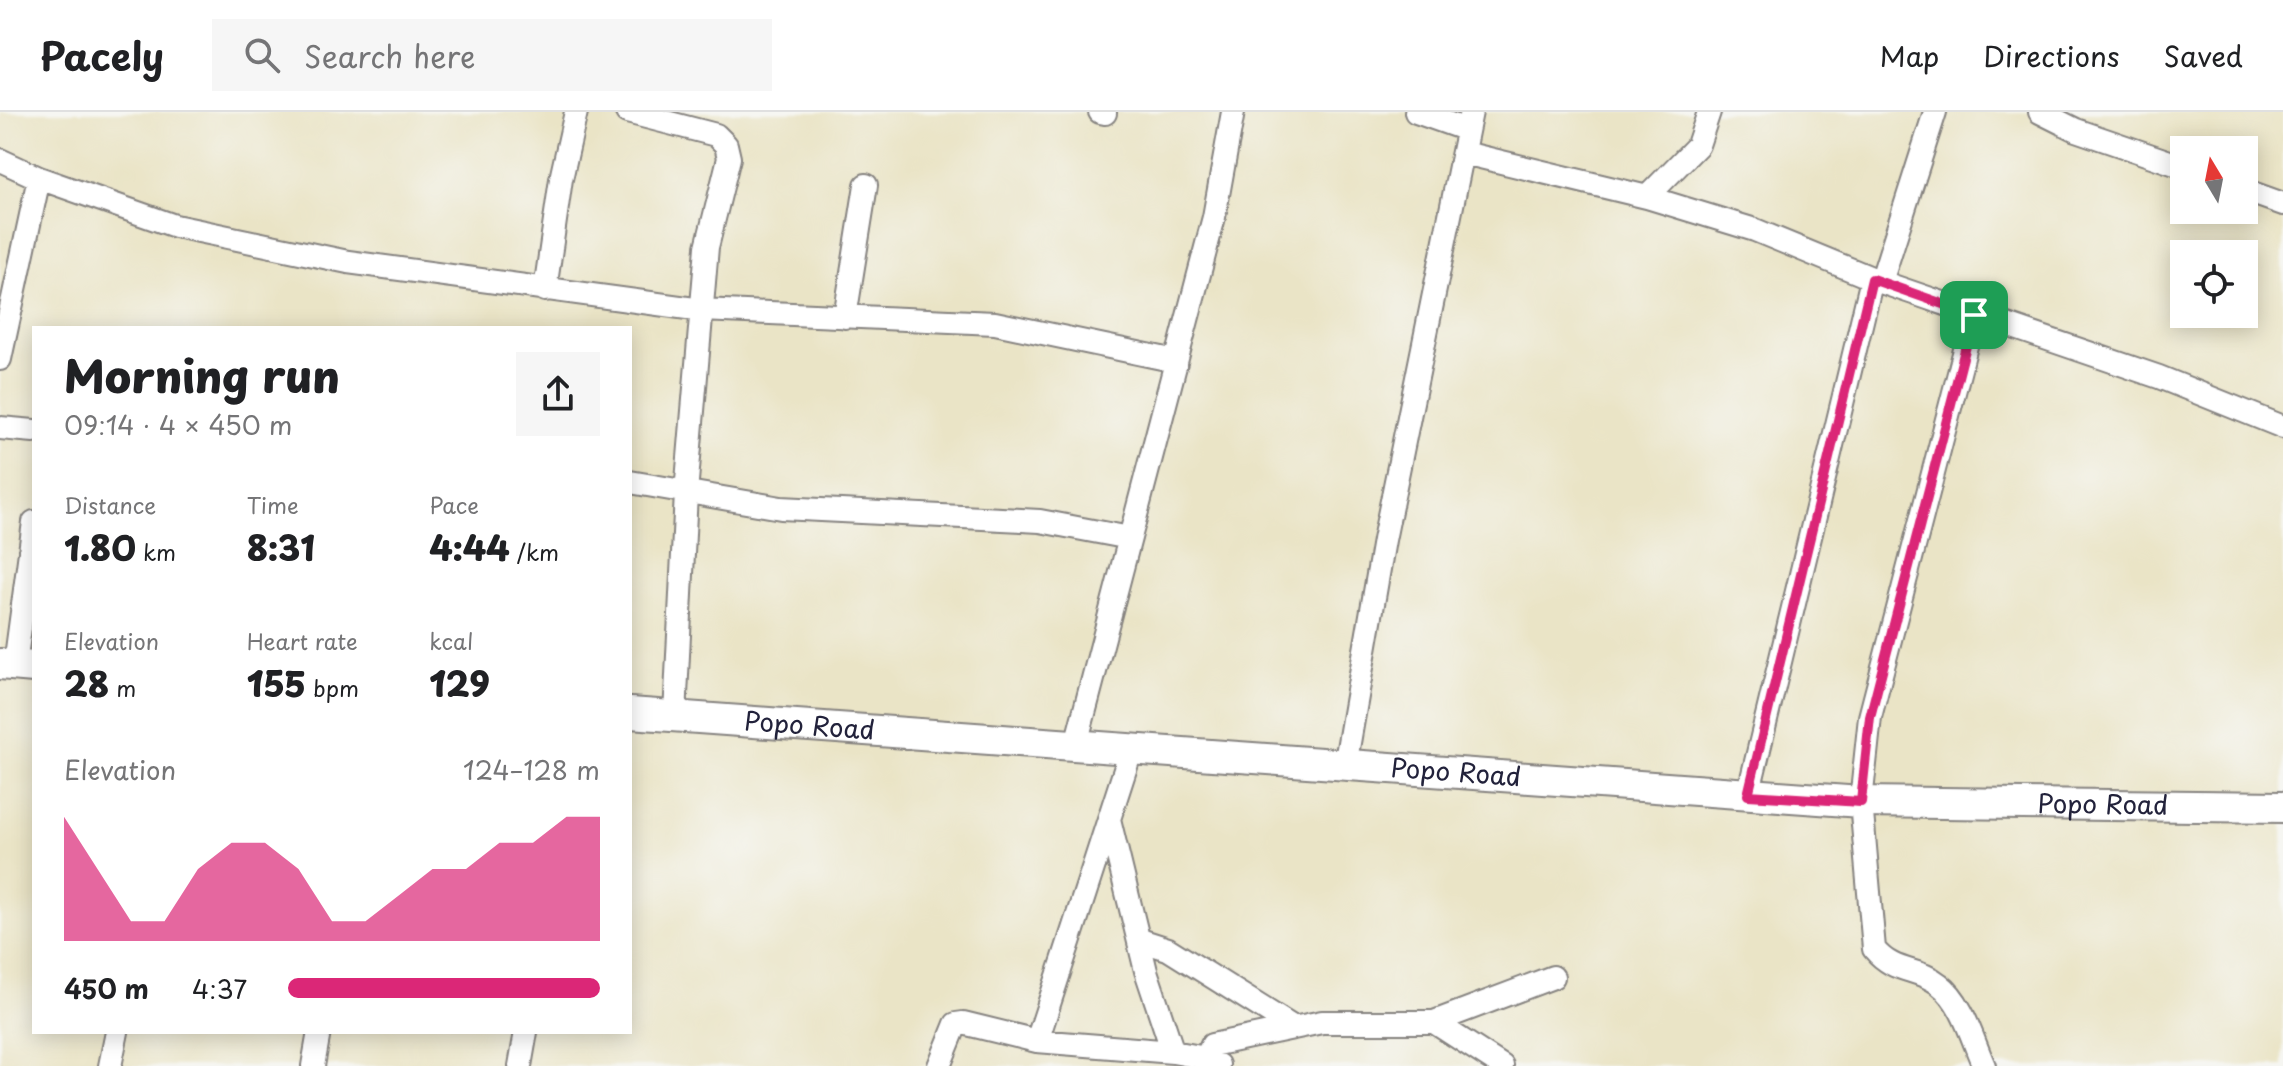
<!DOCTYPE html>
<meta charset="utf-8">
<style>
body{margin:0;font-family:"Playpen Sans",sans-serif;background:#f6f6f6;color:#202124;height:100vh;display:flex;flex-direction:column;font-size:30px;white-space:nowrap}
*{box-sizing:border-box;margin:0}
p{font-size:26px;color:#757577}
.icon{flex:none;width:44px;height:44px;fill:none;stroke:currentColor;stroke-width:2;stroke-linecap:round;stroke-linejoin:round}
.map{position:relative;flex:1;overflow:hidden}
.drawer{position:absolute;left:32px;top:214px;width:600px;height:708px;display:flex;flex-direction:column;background:#fff;border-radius:0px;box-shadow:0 4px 20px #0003}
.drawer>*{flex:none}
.needle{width:52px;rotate:350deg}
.tools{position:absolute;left:2170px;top:24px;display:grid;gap:16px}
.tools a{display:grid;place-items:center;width:88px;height:88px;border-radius:0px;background:#fff;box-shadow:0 4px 20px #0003;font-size:40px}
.pin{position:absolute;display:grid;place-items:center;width:68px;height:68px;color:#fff;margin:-34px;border-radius:16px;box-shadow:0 4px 12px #0006}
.round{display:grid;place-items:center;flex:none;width:84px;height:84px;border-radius:0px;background:#f6f6f6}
.headline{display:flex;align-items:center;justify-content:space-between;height:136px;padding:0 32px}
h1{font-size:44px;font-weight:800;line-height:60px}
.stats{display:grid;grid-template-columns:repeat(3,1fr);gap:12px;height:136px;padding:8px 32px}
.stats div{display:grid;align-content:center}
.stats b{font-size:34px;font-weight:800}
.stats small{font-size:22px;font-weight:400}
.stats p{font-size:22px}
.chart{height:224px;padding:16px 32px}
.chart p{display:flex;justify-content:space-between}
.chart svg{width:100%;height:144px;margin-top:8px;fill:#db2777;opacity:.7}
ul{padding:0 32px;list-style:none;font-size:26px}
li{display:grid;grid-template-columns:128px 96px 1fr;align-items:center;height:60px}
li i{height:20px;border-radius:10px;background:#db2777}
header{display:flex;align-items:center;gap:48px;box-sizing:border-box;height:112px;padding:0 40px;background:#fff;border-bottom:2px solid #e0e0e0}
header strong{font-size:38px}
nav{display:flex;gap:44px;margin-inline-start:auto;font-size:28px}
.search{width:560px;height:72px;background:#f6f6f6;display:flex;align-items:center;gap:20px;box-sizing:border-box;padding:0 28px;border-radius:0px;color:#757577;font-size:30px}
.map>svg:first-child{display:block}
</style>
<header>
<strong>Pacely</strong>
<div class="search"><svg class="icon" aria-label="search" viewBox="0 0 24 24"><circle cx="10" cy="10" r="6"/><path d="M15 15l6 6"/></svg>Search here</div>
<nav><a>Map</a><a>Directions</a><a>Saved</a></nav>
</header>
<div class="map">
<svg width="2283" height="954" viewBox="0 0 2283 954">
<rect width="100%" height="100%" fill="#f6f6f2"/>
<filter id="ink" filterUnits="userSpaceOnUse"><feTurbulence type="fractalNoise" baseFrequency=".0125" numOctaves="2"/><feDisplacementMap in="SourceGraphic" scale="16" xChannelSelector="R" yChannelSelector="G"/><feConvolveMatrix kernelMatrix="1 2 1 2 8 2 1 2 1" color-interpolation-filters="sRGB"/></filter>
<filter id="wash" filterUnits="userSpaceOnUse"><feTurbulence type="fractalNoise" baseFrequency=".006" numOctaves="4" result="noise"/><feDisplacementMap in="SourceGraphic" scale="32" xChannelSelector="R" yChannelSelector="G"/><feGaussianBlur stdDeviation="1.8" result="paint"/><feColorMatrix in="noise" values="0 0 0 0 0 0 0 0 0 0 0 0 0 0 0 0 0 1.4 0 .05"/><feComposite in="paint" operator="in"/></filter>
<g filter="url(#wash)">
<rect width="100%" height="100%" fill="#eae4c6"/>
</g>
<g filter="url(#ink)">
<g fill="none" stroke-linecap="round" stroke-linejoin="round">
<defs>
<path id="street" d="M 627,0 L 716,23 L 726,33 L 729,46 L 707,135 L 686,381 L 675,604
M 1100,0 L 1105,1
M 1416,0 L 1467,18
M 2040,0 L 2076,18 L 2184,55
M 1464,41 L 1647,85 L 1755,118 L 1881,170 L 2159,265 L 2283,315
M 0,48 L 39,66 L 175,114 L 348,150 L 702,198 L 995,211 L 1176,249
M 2244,78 L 2283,92
M 1647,85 L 1698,33 L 1709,0
M 1881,170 L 1935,0
M 545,178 L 561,67 L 576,0
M 1974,203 L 1870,605 L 1861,690 L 1874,837 C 1894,862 1918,855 1939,872 C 1963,890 1972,927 1984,954
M 845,205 L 866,73
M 0,247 L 39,66
M 0,316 L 34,319
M 630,370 L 781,396 L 1040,409 L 1130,426
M 15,553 L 34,410
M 1076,632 L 1214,105 L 1233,0
M 1345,654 L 1384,428 L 1471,0
M 1748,683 L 1872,167
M 1109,707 L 1146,859 L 1173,940
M 1140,828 L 1168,837 L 1291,914
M 1434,910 L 1502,954
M 1037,929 L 1132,636
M 1206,946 L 1212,933 L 1322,910 L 1434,910 L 1553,865
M 110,954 L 117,920
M 313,954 L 319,920
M 520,954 L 526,920
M 939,954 L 956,912 L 963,911 L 1037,929 L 1173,940 L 1206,946 L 1218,953"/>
<g id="secondary">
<path d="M 0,552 L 34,555"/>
<path id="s1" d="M 630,601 L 1861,690 L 2283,695"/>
</g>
</defs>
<!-- street casing -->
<use href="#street" stroke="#868380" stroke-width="26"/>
<!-- secondary casing -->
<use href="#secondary" stroke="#868380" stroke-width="34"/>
<!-- street -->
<use href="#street" stroke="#fff" stroke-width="22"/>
<!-- secondary -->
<use href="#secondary" stroke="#fff" stroke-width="30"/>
</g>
</g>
<g fill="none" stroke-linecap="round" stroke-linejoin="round" filter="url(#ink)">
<defs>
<path id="route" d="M 1872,167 L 1974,203 L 1870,605 L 1861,690 L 1748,683 Z"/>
</defs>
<!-- route casing -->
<use href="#route" stroke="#fff" stroke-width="16"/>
<!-- route -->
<use href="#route" stroke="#db2777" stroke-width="10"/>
</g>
<g text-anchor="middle" stroke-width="7" stroke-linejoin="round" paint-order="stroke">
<!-- street labels -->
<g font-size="26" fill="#22223b" stroke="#f6f6f2">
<text dy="9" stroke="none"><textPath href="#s1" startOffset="180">Popo Road</textPath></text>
<text dy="9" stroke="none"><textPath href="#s1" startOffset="828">Popo Road</textPath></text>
<text dy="9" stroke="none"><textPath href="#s1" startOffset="1476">Popo Road</textPath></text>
</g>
</g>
</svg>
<div class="tools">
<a><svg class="needle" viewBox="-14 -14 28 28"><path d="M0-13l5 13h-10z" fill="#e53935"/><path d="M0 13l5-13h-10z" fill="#757577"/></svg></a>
<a><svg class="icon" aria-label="locate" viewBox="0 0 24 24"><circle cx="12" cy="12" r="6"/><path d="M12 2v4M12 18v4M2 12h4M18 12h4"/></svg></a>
</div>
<div class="pin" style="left:1974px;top:203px;background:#1e9e55"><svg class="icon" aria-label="arrive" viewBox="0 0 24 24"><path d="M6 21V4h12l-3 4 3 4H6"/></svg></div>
<section class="drawer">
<div class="headline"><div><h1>Morning run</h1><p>09:14 · 4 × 450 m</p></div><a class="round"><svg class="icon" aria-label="share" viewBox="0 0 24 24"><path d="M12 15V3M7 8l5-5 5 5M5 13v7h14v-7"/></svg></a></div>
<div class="stats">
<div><p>Distance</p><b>1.80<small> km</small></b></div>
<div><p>Time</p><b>8:31</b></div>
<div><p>Pace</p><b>4:44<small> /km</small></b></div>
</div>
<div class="stats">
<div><p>Elevation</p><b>28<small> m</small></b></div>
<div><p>Heart rate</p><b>155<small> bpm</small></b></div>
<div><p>kcal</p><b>129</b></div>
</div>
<div class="chart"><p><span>Elevation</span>124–128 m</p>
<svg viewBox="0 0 160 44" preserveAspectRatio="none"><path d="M0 44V6L10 22L20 38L30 38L40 22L50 14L60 14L70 22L80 38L90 38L100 30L110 22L120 22L130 14L140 14L150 6L160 6V44z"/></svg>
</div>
<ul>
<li><b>450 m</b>4:37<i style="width:100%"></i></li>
</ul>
</section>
</div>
